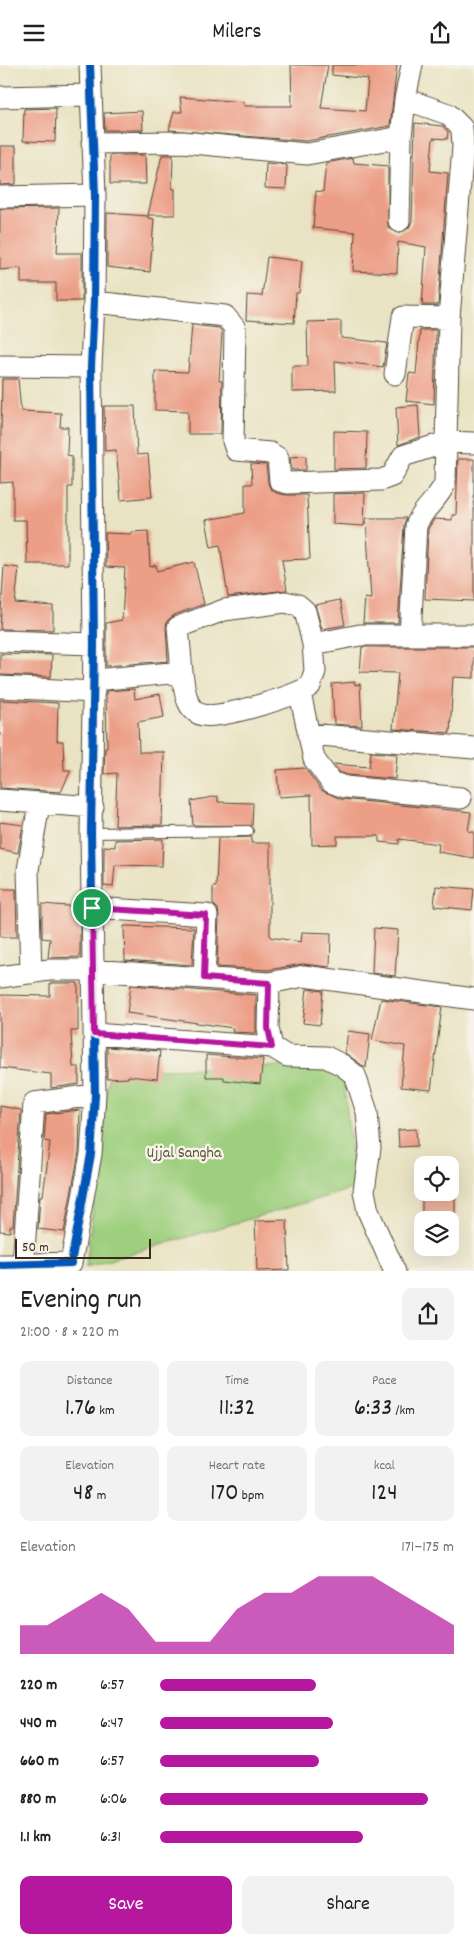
<!DOCTYPE html>
<meta charset="utf-8">
<style>
body{margin:0;font-family:Dekko,sans-serif;background:#f2f2f2;color:#202124;height:100vh;display:flex;flex-direction:column;font-size:19px;white-space:nowrap}
*{box-sizing:border-box;margin:0}
p{font-size:16px;color:#757577}
.icon{flex:none;width:28px;height:28px;fill:none;stroke:currentColor;stroke-width:2;stroke-linecap:round;stroke-linejoin:round}
.map{position:relative;height:1206px;overflow:hidden}
.panel{display:flex;flex-direction:column;background:#fff;flex:1}
.panel>*{flex:none}
.buttons{position:absolute;left:414px;top:1091px;display:grid;gap:10px}
.buttons a{display:grid;place-items:center;width:45px;height:45px;border-radius:10px;background:#fff;box-shadow:0 5px 20px #0002;font-size:25px}
.scale{position:absolute;left:15px;bottom:12px;width:136px;box-sizing:border-box;padding-left:5px;border:2px solid #3b2a1e;border-top:0;font-size:14px;line-height:18px;white-space:nowrap;color:#3b2a1e;-webkit-text-stroke:4px #f7f3e8;paint-order:stroke}
.pin{position:absolute;display:grid;place-items:center;width:42px;height:42px;color:#fff;margin:-21px;border:2px solid #fff;border-radius:50%;box-shadow:0 1px 5px #0007}
.round{display:grid;place-items:center;flex:none;width:52px;height:52px;border-radius:10px;background:#f2f2f2}
.overview{display:flex;align-items:center;justify-content:space-between;height:85px;padding:0 20px}
h1{font-size:28px;font-weight:600;line-height:38px}
.figures{display:grid;grid-template-columns:repeat(3,1fr);gap:8px;height:85px;padding:5px 20px}
.figures div{display:grid;align-content:center;border-radius:10px;background:#f2f2f2;text-align:center}
.figures b{font-size:25px;font-weight:600}
.figures small{font-size:14px;font-weight:400}
.figures p{font-size:14px}
.chart{height:140px;padding:10px 20px}
.chart p{display:flex;justify-content:space-between}
.chart svg{width:100%;height:90px;margin-top:5px;fill:#b5179e;opacity:.7}
.cta{display:flex;gap:10px;margin-top:auto;padding:10px 20px}
.cta a{flex:1;height:58px;border-radius:10px;background:#b5179e;color:#fff;font-size:20px;font-weight:600;line-height:58px;text-align:center}
.cta a+a{background:#f2f2f2;color:#202124}
ul{padding:0 20px;list-style:none;font-size:16px}
li{display:grid;grid-template-columns:80px 60px 1fr;align-items:center;height:38px}
li i{height:12px;border-radius:6px;background:#b5179e}
header{display:flex;justify-content:space-between;align-items:center;height:65px;padding:0 20px;background:#fff;font-size:22px;font-weight:600}
.map>svg:first-child{display:block}
</style>
<header><svg class="icon" aria-label="menu" viewBox="0 0 24 24"><path d="M4 6h16M4 12h16M4 18h16"/></svg>Milers<svg class="icon" aria-label="share" viewBox="0 0 24 24"><path d="M12 15V3M7 8l5-5 5 5M5 13v7h14v-7"/></svg></header>
<div class="map">
<svg width="474" height="1207" viewBox="0 0 474 1207">
<rect width="100%" height="100%" fill="#f7f3e8"/>
<filter id="ink" filterUnits="userSpaceOnUse"><feTurbulence type="fractalNoise" baseFrequency=".02" numOctaves="2"/><feDisplacementMap in="SourceGraphic" scale="10" xChannelSelector="R" yChannelSelector="G"/><feConvolveMatrix kernelMatrix="1 2 1 2 8 2 1 2 1" color-interpolation-filters="sRGB"/></filter>
<filter id="wash" filterUnits="userSpaceOnUse"><feTurbulence type="fractalNoise" baseFrequency=".0096" numOctaves="4" result="noise"/><feDisplacementMap in="SourceGraphic" scale="20" xChannelSelector="R" yChannelSelector="G"/><feGaussianBlur stdDeviation="1.12" result="paint"/><feColorMatrix in="noise" values="0 0 0 0 0 0 0 0 0 0 0 0 0 0 0 0 0 1.4 0 .05"/><feComposite in="paint" operator="in"/></filter>
<g filter="url(#wash)">
<rect width="100%" height="100%" fill="#e9e3c3"/>
<!-- green -->
<path fill="#9ecf7e" stroke="#6c7c4e" d="M 342,1000 L 355,1123 L 86,1202 L 109,1005 Z"/>
<g id="blocks">
<!-- building -->
<path fill="#ec9e86" d="M 291,0 L 328,0 L 321,43 L 365,46 L 368,14 L 332,10 L 332,0 L 397,0 L 390,61 L 306,76 L 169,65 L 174,47 L 182,47 L 180,32 L 244,37 L 244,41 L 292,41 Z
M 56,43 L 55,77 L 23,76 L 24,44 Z
M 142,46 L 143,65 L 105,65 L 104,48 Z
M 415,58 L 442,61 L 448,67 L 447,74 L 433,73 L 430,106 L 448,108 L 438,240 L 422,240 L 426,182 L 398,177 L 397,208 L 353,206 L 355,167 L 313,163 L 316,126 L 323,127 L 326,98 L 353,93 L 354,98 L 388,101 L 388,162 L 398,168 L 409,163 L 412,156 Z
M 0,81 L 16,81 L 16,119 L 0,120 Z
M 110,90 L 145,90 L 146,119 L 110,119 Z
M 162,90 L 173,90 L 172,124 L 175,124 L 175,150 L 148,150 Z
M 266,98 L 287,100 L 286,124 L 265,123 Z
M 59,143 L 57,188 L 82,188 L 82,236 L 56,236 L 56,218 L 21,218 L 21,203 L 0,205 L 0,144 Z
M 107,148 L 148,151 L 148,153 L 154,154 L 150,207 L 107,202 Z
M 267,192 L 302,196 L 299,228 L 296,228 L 294,258 L 246,255 L 247,230 L 262,231 Z
M 341,256 L 341,273 L 387,278 L 383,302 L 335,296 L 336,326 L 292,327 L 292,301 L 308,301 L 307,257 Z
M 192,260 L 219,263 L 222,267 L 219,316 L 222,316 L 221,369 L 188,369 L 188,346 L 155,345 L 155,306 L 188,307 Z
M 420,265 L 436,265 L 434,339 L 406,336 L 409,308 L 416,309 Z
M 2,314 L 18,314 L 21,346 L 61,348 L 60,362 L 68,362 L 67,390 L 72,391 L 72,422 L 68,422 L 68,499 L 27,499 L 26,455 L 13,455 L 13,417 L 0,418 Z
M 418,340 L 420,372 L 398,380 L 396,342 Z
M 104,341 L 135,341 L 137,390 L 148,389 L 152,432 L 121,435 L 116,385 L 105,386 Z
M 334,366 L 367,367 L 366,403 L 334,404 Z
M 306,391 L 306,405 L 292,405 L 290,392 Z
M 458,394 L 474,394 L 474,536 L 425,534 L 428,464 L 434,454 L 452,455 L 452,450 L 456,450 Z
M 251,399 L 266,400 L 268,418 L 270,423 L 276,428 L 287,430 L 307,430 L 310,494 L 282,495 L 287,525 L 228,532 L 220,480 L 211,482 L 206,455 L 245,448 L 245,419 L 252,419 Z
M 365,428 L 364,461 L 333,459 L 333,429 Z
M 366,453 L 406,453 L 404,460 L 398,558 L 363,558 L 365,533 L 371,534 Z
M 148,466 L 150,502 L 156,500 L 157,506 L 194,497 L 204,539 L 174,550 L 167,556 L 166,563 L 168,596 L 106,601 L 106,558 L 122,555 L 125,503 L 106,502 L 105,468 L 132,469 L 132,467 Z
M 4,501 L 19,503 L 15,538 L 53,541 L 53,565 L 0,564 Z
M 340,535 L 345,560 L 322,564 L 315,540 Z
M 362,582 L 474,582 L 474,613 L 453,612 L 450,668 L 393,664 L 398,608 L 360,607 Z
M 0,589 L 52,590 L 51,612 L 0,610 Z
M 355,617 L 355,620 L 360,619 L 362,661 L 334,659 L 332,619 Z
M 134,624 L 135,634 L 160,629 L 164,652 L 138,657 L 139,687 L 164,687 L 162,760 L 115,761 L 117,708 L 104,709 L 105,683 L 107,683 L 106,626 Z
M 0,635 L 58,638 L 57,676 L 63,676 L 64,705 L 71,705 L 61,727 L 0,723 Z
M 371,687 L 397,689 L 395,714 L 348,710 L 339,707 L 334,699 L 369,702 Z
M 305,703 L 321,725 L 341,734 L 471,747 L 468,766 L 474,767 L 474,793 L 438,787 L 439,779 L 399,774 L 399,779 L 379,777 L 379,771 L 337,771 L 337,779 L 312,780 L 311,730 L 279,732 L 277,705 Z
M 218,731 L 218,737 L 253,738 L 252,761 L 193,760 L 191,736 Z
M 0,757 L 23,760 L 18,788 L 0,784 Z
M 252,772 L 251,778 L 270,778 L 270,872 L 301,877 L 302,867 L 331,868 L 330,902 L 302,899 L 268,905 L 217,902 L 219,851 L 218,844 L 213,839 L 213,822 L 216,822 L 218,773 Z
M 163,774 L 162,801 L 115,800 L 113,822 L 104,821 L 104,781 L 115,782 L 115,775 Z
M 436,821 L 474,824 L 472,845 L 434,841 Z
M 0,824 L 16,824 L 17,872 L 0,872 Z
M 42,839 L 80,842 L 80,892 L 48,893 L 50,874 L 42,873 Z
M 124,861 L 194,863 L 192,900 L 125,895 Z
M 374,863 L 398,865 L 395,911 L 372,908 Z
M 50,918 L 78,918 L 78,966 L 71,966 L 73,1002 L 79,1002 L 79,1019 L 51,1023 L 51,1009 L 0,1003 L 0,930 L 50,931 Z
M 131,920 L 256,930 L 256,968 L 232,967 L 233,963 L 127,948 Z
M 307,924 L 323,926 L 320,960 L 303,958 Z
M 381,934 L 442,942 L 431,1025 L 401,1022 L 405,981 L 372,975 Z
M 348,966 L 370,969 L 366,1003 L 345,988 Z
M 107,982 L 160,986 L 157,1014 L 128,1011 L 128,1013 L 107,1014 Z
M 206,990 L 263,994 L 260,1019 L 224,1015 L 224,1012 L 206,1012 Z
M 0,1041 L 21,1045 L 13,1161 L 10,1161 L 10,1167 L 0,1166 Z
M 80,1045 L 79,1087 L 64,1167 L 38,1164 L 40,1131 L 43,1131 L 50,1077 L 44,1076 L 46,1049 Z
M 416,1064 L 417,1081 L 399,1082 L 398,1065 Z
M 422,1128 L 455,1128 L 455,1155 L 422,1155 Z
M 287,1155 L 289,1205 L 257,1206 L 255,1156 Z"/>
</g>
</g>
<g filter="url(#ink)">
<use href="#blocks" fill-opacity="0" stroke="#554637" stroke-width="1"/>
<g fill="none" stroke-linecap="round" stroke-linejoin="round">
<defs>
<path id="lane" d="M 91,768 L 248,766"/>
<path id="street" d="M 0,32 L 90,30
M 92,78 L 182,77 L 307,89 L 401,72
M 0,132 L 95,130
M 399,156 L 401,72 L 405,34
M 94,237 L 225,251 L 235,263 L 233,376 L 236,385 L 270,388 L 278,393 L 280,416 L 287,418 L 381,415 L 392,411 L 403,391 L 446,377 L 474,378
M 0,301 L 91,302
M 395,309 L 403,252 L 449,253
M 410,570 L 416,461 C 422,444 438,435 445,418 L 449,253 L 463,82 L 462,63 L 448,49 L 405,34 L 412,0
M 0,576 L 94,579
M 182,607 L 178,562 L 224,545 L 285,537 L 298,540 L 305,546 L 313,579
M 94,615 L 182,607 C 184,621 185,646 203,650 C 221,654 295,631 310,621 L 315,606 L 313,579 L 360,570 L 474,570
M 0,622 L 94,627
M 300,628 L 314,694 L 331,717 L 345,722 L 461,733
M 308,669 L 474,683
M 0,735 L 93,742
M 92,843 L 207,850 L 204,913
M 31,908 L 28,805 L 39,739
M 0,912 L 49,905 L 93,905 L 269,918 L 304,911 L 474,934
M 269,918 L 268,963 L 272,982 L 287,991 L 326,992 L 342,1000 L 355,1010 L 367,1047 L 370,1083 L 364,1126 L 368,1146 L 395,1207
M 94,969 L 272,982
M 0,1200 L 71,1198 L 91,1089 L 95,1030 L 91,768 L 94,579 L 91,302 L 94,237 L 95,130 L 90,0
M 23,1201 L 34,1038 L 95,1030"/>
</defs>
<!-- lane casing -->
<use href="#lane" stroke="#554637" stroke-width="12"/>
<!-- street casing -->
<use href="#street" stroke="#554637" stroke-width="23"/>
<!-- lane -->
<use href="#lane" stroke="#fff" stroke-width="10"/>
<!-- street -->
<use href="#street" stroke="#fff" stroke-width="21"/>
<defs>
<path id="cycleway" d="M 0,1200 L 71,1198 L 91,1089 L 95,1030 L 91,768 L 94,579 L 91,302 L 94,237 L 95,130 L 90,0"/>
</defs>
<!-- cycleway casing -->
<use href="#cycleway" stroke="#f7f3e8" stroke-width="11"/>
<!-- cycleway -->
<use href="#cycleway" stroke="#0057b8" stroke-width="8"/>
</g>
</g>
<g fill="none" stroke-linecap="round" stroke-linejoin="round" filter="url(#ink)">
<defs>
<path id="route" d="M 92,843 L 206,850 L 204,913 L 269,918 L 268,963 L 272,982 L 94,969 Z"/>
</defs>
<!-- route casing -->
<use href="#route" stroke="#fff" stroke-width="10"/>
<!-- route -->
<use href="#route" stroke="#b5179e" stroke-width="6"/>
</g>
<g text-anchor="middle" stroke-width="5" stroke-linejoin="round" paint-order="stroke">
<!-- park labels -->
<g font-size="16" fill="#545336" stroke="#f7f3e8">
<text x="184" y="1092">Ujjal Sangha</text>
</g>
</g>
</svg>
<div class="buttons">
<a><svg class="icon" aria-label="locate" viewBox="0 0 24 24"><circle cx="12" cy="12" r="6"/><path d="M12 2v4M12 18v4M2 12h4M18 12h4"/></svg></a>
<a><svg class="icon" aria-label="layers" viewBox="0 0 24 24"><path d="M12 4l9 5-9 5-9-5zM3 14l9 5 9-5"/></svg></a>
</div>
<div class="scale">50 m</div>
<div class="pin" style="left:92px;top:843px;background:#1e9e55"><svg class="icon" aria-label="arrive" viewBox="0 0 24 24"><path d="M6 21V4h12l-3 4 3 4H6"/></svg></div>
</div>
<section class="panel">
<div class="overview"><div><h1>Evening run</h1><p>21:00 · 8 × 220 m</p></div><a class="round"><svg class="icon" aria-label="share" viewBox="0 0 24 24"><path d="M12 15V3M7 8l5-5 5 5M5 13v7h14v-7"/></svg></a></div>
<div class="figures">
<div><p>Distance</p><b>1.76<small> km</small></b></div>
<div><p>Time</p><b>11:32</b></div>
<div><p>Pace</p><b>6:33<small> /km</small></b></div>
</div>
<div class="figures">
<div><p>Elevation</p><b>48<small> m</small></b></div>
<div><p>Heart rate</p><b>170<small> bpm</small></b></div>
<div><p>kcal</p><b>124</b></div>
</div>
<div class="chart"><p><span>Elevation</span>171–175 m</p>
<svg viewBox="0 0 160 44" preserveAspectRatio="none"><path d="M0 44V30L10 30L20 22L30 14L40 22L50 38L60 38L70 38L80 22L90 14L100 14L110 6L120 6L130 6L140 14L150 22L160 30V44z"/></svg>
</div>
<ul>
<li><b>220 m</b>6:57<i style="width:53%"></i></li>
<li><b>440 m</b>6:47<i style="width:59%"></i></li>
<li><b>660 m</b>6:57<i style="width:54%"></i></li>
<li><b>880 m</b>6:06<i style="width:91%"></i></li>
<li><b>1.1 km</b>6:31<i style="width:69%"></i></li>
</ul>
<div class="cta"><a>Save</a><a>Share</a></div>
</section>
